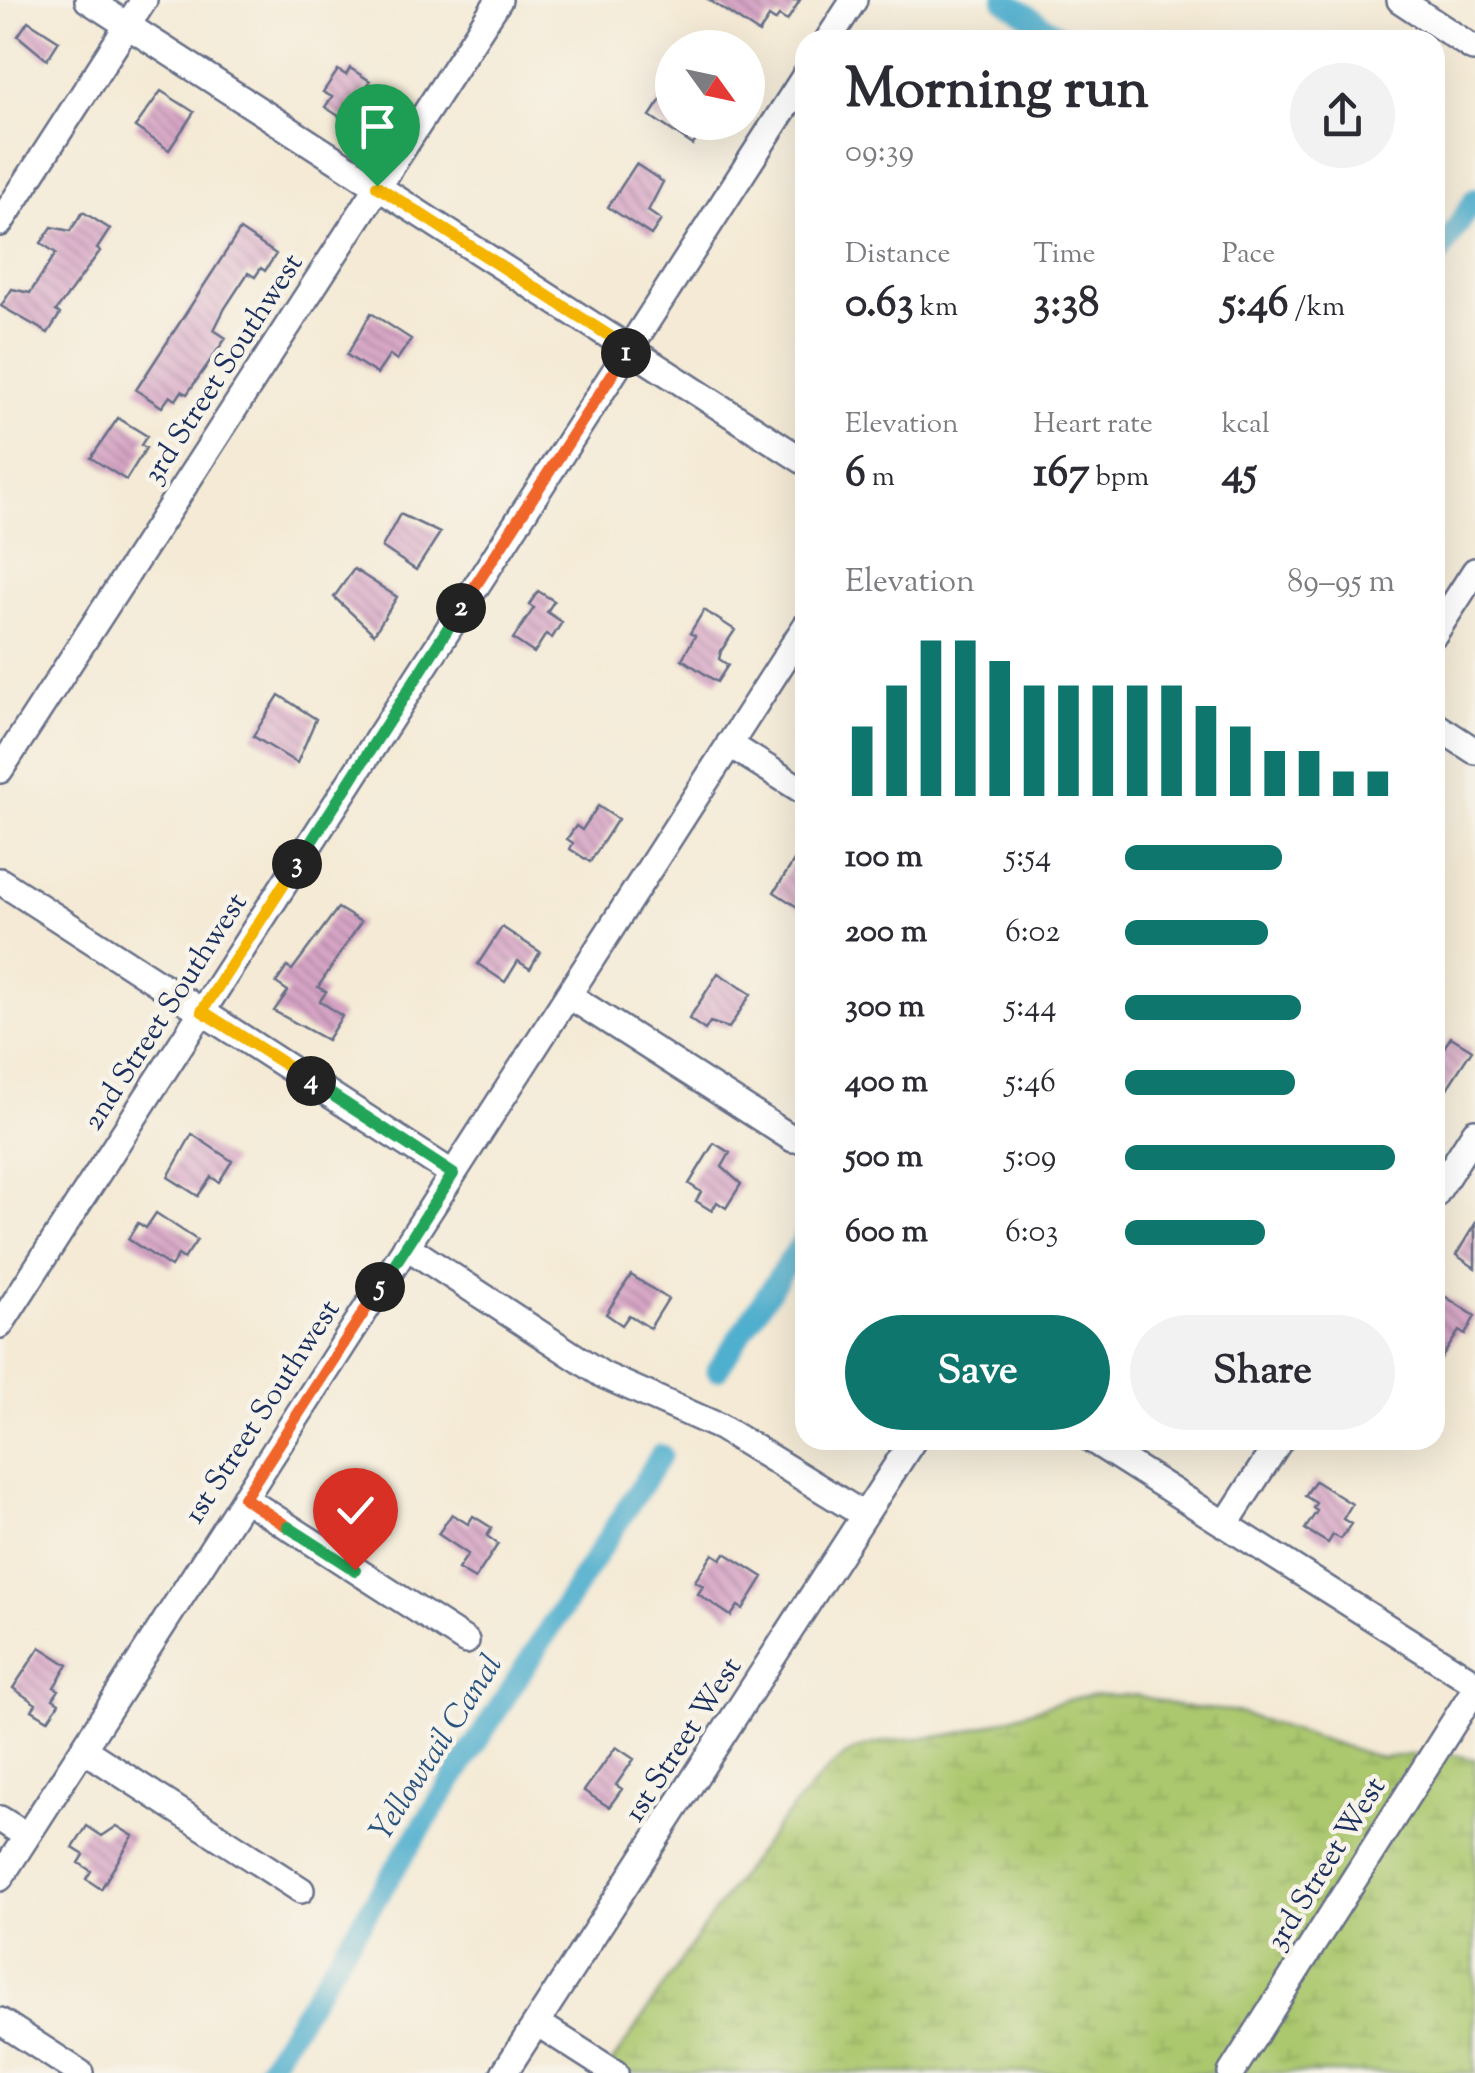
<!DOCTYPE html>
<meta charset="utf-8">
<style>
body{margin:0;font-family:"Sorts Mill Goudy",serif;background:#f2f2f3;color:#2b2b33;height:100vh;display:flex;flex-direction:column;font-size:38px;white-space:nowrap}
*{box-sizing:border-box;margin:0}
p{font-size:32px;color:#7c7c81}
.icon{flex:none;width:55px;height:55px;fill:none;stroke:currentColor;stroke-width:2;stroke-linecap:round;stroke-linejoin:round}
.map{position:relative;flex:1;overflow:hidden}
.drawer{position:absolute;left:795px;top:30px;width:650px;height:1420px;display:flex;flex-direction:column;background:#fff;border-radius:30px;box-shadow:0 10px 40px #0002}
.drawer>*{flex:none}
.needle{width:65px;rotate:123deg}
.tools{position:absolute;left:655px;top:30px;display:grid;gap:20px}
.tools a{display:grid;place-items:center;width:110px;height:110px;border-radius:50%;background:#fff;box-shadow:0 10px 40px #0002;font-size:50px}
.pin{position:absolute;display:grid;place-items:center;width:85px;height:85px;color:#fff;margin:-102px -42px;border-radius:50% 50% 50% 0;rotate:-45deg;box-shadow:0 0 10px #0007}
.pin .icon{rotate:45deg}
.km{position:absolute;width:50px;height:50px;margin:-25px;border-radius:50%;background:#222;color:#fff;font-size:28px;line-height:50px;text-align:center}
.round{display:grid;place-items:center;flex:none;width:105px;height:105px;border-radius:52px;background:#f2f2f3}
.headline{display:flex;align-items:center;justify-content:space-between;height:170px;padding:0 50px}
h1{font-size:55px;font-weight:700;line-height:75px}
.figures{display:grid;grid-template-columns:repeat(3,1fr);gap:15px;height:170px;padding:10px 50px}
.figures div{display:grid;align-content:center}
.figures b{font-size:42px;font-weight:700}
.figures small{font-size:28px;font-weight:400}
.figures p{font-size:28px}
.chart{height:280px;padding:20px 50px}
.chart p{display:flex;justify-content:space-between}
.chart svg{width:100%;height:180px;margin-top:10px;stroke:#0f766e;stroke-width:6}
.primary-button{display:flex;gap:20px;margin-top:auto;padding:20px 50px}
.primary-button a{flex:1;height:115px;border-radius:60px;background:#0f766e;color:#fff;font-size:40px;font-weight:700;line-height:115px;text-align:center}
.primary-button a+a{background:#f2f2f3;color:#2b2b33}
ul{padding:0 50px;list-style:none;font-size:32px}
li{display:grid;grid-template-columns:160px 120px 1fr;align-items:center;height:75px}
li i{height:25px;border-radius:12px;background:#0f766e}
.map>svg:first-child{display:block}
</style>
<div class="map">
<svg width="1475" height="2073" viewBox="0 0 1475 2073">
<defs>
<pattern id="wetland-marsh" width="20" height="14" patternUnits="userSpaceOnUse" patternTransform="scale(2.5)"><rect width="20" height="14" fill="#acc86e"/><path d="M1 5h8M5 5V1M11 12h8M15 12V8" fill="none" stroke="#93ac62"/></pattern>
<pattern id="building-back-hatch" width="6" height="6" patternUnits="userSpaceOnUse" patternTransform="scale(2.5)"><rect width="6" height="6" fill="#d7a4c5"/><path d="M-1 5l2 2M0 0l6 6M5-1l2 2" fill="none" stroke="#ae86a3"/></pattern>
</defs>
<rect width="100%" height="100%" fill="#f7f3e8"/>
<filter id="ink" filterUnits="userSpaceOnUse"><feTurbulence type="fractalNoise" baseFrequency=".01" numOctaves="2"/><feDisplacementMap in="SourceGraphic" scale="20" xChannelSelector="R" yChannelSelector="G"/><feConvolveMatrix kernelMatrix="1 2 1 2 8 2 1 2 1" color-interpolation-filters="sRGB"/></filter>
<filter id="wash" filterUnits="userSpaceOnUse"><feTurbulence type="fractalNoise" baseFrequency=".0048" numOctaves="4" result="noise"/><feDisplacementMap in="SourceGraphic" scale="40" xChannelSelector="R" yChannelSelector="G"/><feGaussianBlur stdDeviation="2.25" result="paint"/><feColorMatrix in="noise" values="0 0 0 0 0 0 0 0 0 0 0 0 0 0 0 0 0 1.4 0 .05"/><feComposite in="paint" operator="in"/></filter>
<g filter="url(#wash)">
<rect width="100%" height="100%" fill="#f4ead5"/>
<!-- wetland -->
<path fill="url(#wetland-marsh)" stroke="#647c66" stroke-width="2.5" d="M 1096,1695 L 1137,1695 L 1182,1707 L 1233,1711 L 1381,1758 L 1440,1752 L 1475,1759 L 1475,2073 L 619,2073 L 609,2067 C 655,2002 796,1774 858,1749 C 893,1735 929,1741 964,1732 C 1009,1720 1049,1700 1096,1695 Z"/>
<g fill="none" stroke-linecap="round" stroke-linejoin="round">
<!-- canal -->
<path stroke="#50afce" stroke-width="22" d="M 1004,0 L 1066,40
M 1435,261 L 1475,199
M 717,1370 L 805,1237
M 264,2073 L 661,1455"/>
</g>
<g id="blocks">
<!-- building -->
<path fill="url(#building-back-hatch)" d="M 709,0 L 800,0 L 787,21 L 779,16 L 775,21 L 769,17 L 759,33 Z
M 28,21 L 59,41 L 47,60 L 18,36 Z
M 350,68 L 370,81 L 357,104 L 371,113 L 360,130 L 325,107 L 332,97 L 323,92 L 338,70 L 346,75 Z
M 161,91 L 194,112 L 169,150 L 135,127 Z
M 662,98 L 672,105 L 672,122 L 707,122 L 693,145 L 650,116 Z
M 636,164 L 663,182 L 648,211 L 661,220 L 651,235 L 608,207 Z
M 83,212 L 110,229 L 97,249 L 100,251 L 56,311 L 60,314 L 48,333 L 1,306 L 12,289 L 30,293 L 56,253 L 41,243 L 52,227 L 70,231 Z
M 240,230 L 276,254 L 265,271 L 261,268 L 255,277 L 248,273 L 225,308 L 214,330 L 226,338 L 187,394 L 182,391 L 176,400 L 170,396 L 162,407 L 136,390 Z
M 371,313 L 411,339 L 397,360 L 390,355 L 377,374 L 347,355 Z
M 118,418 L 147,436 L 141,445 L 146,448 L 126,480 L 91,458 Z
M 400,514 L 440,533 L 416,570 L 382,547 Z
M 354,569 L 397,597 L 374,634 L 334,597 Z
M 538,591 L 554,601 L 547,612 L 562,622 L 552,638 L 546,634 L 534,653 L 513,639 L 534,608 L 529,605 Z
M 704,610 L 735,630 L 721,651 L 719,659 L 728,665 L 717,682 L 682,659 L 695,636 L 690,633 Z
M 279,695 L 316,719 L 297,763 L 253,736 Z
M 598,806 L 618,819 L 590,862 L 570,849 L 573,843 L 567,839 L 576,826 L 582,830 Z
M 805,844 L 805,912 L 774,892 Z
M 338,908 L 361,922 L 318,987 L 326,992 L 320,1001 L 342,1016 L 327,1040 L 274,1011 L 288,991 L 276,983 L 287,967 L 292,970 Z
M 502,927 L 540,952 L 530,969 L 518,961 L 505,982 L 478,964 Z
M 718,973 L 751,994 L 729,1028 L 710,1022 L 705,1030 L 689,1019 Z
M 1451,1037 L 1472,1050 L 1435,1107 L 1435,1044 L 1443,1049 Z
M 192,1134 L 232,1161 L 219,1182 L 211,1177 L 198,1196 L 168,1177 Z
M 714,1143 L 730,1153 L 722,1167 L 741,1184 L 726,1208 L 717,1202 L 712,1211 L 696,1201 L 701,1192 L 689,1184 Z
M 156,1213 L 197,1240 L 184,1259 L 178,1255 L 171,1267 L 128,1239 L 138,1223 L 146,1228 Z
M 1475,1224 L 1475,1268 L 1456,1255 Z
M 631,1275 L 668,1299 L 650,1328 L 629,1315 L 622,1325 L 606,1314 Z
M 1435,1290 L 1475,1316 L 1465,1335 L 1459,1331 L 1435,1368 Z
M 1315,1481 L 1352,1504 L 1343,1519 L 1351,1524 L 1341,1539 L 1333,1535 L 1328,1543 L 1305,1529 L 1317,1511 L 1313,1508 L 1316,1503 L 1305,1496 Z
M 452,1514 L 468,1524 L 473,1516 L 492,1528 L 487,1536 L 498,1544 L 475,1579 L 458,1569 L 468,1554 L 438,1534 Z
M 725,1553 L 763,1577 L 743,1609 L 738,1606 L 731,1616 L 698,1594 L 703,1586 L 695,1581 L 713,1554 L 721,1559 Z
M 40,1647 L 68,1665 L 54,1687 L 59,1690 L 53,1699 L 59,1703 L 48,1720 L 32,1710 L 36,1704 L 13,1688 Z
M 616,1747 L 634,1759 L 616,1785 L 622,1789 L 609,1807 L 584,1791 Z
M 87,1826 L 102,1836 L 117,1826 L 133,1836 L 101,1889 L 86,1879 L 91,1871 L 79,1863 L 84,1855 L 73,1848 Z"/>
</g>
</g>
<g filter="url(#ink)">
<use href="#blocks" fill-opacity="0" stroke="#677088" stroke-width="2.5"/>
<g fill="none" stroke-linecap="round" stroke-linejoin="round">
<defs>
<path id="street" d="M 88,0 L 805,462
M 1400,0 L 1473,48
M 828,40 L 854,0
M 0,223 L 144,0
M 1435,633 L 1475,571
M 1435,725 L 1475,751
M 729,744 L 805,792
M 0,770 L 499,0
M 0,881 L 453,1174
M 568,995 L 793,1139
M 1435,1195 L 1475,1132
M 406,1246 L 603,1375 L 720,1427 L 864,1515
M 0,1325 L 805,76
M 1092,1440 L 1475,1683
M 244,1498 L 466,1641
M 1225,1525 L 1280,1440
M 83,1749 L 301,1890
M 0,1819 L 27,1836
M 0,1878 L 805,627
M 0,2021 L 80,2073
M 537,2023 L 615,2073
M 504,2073 L 913,1440
M 1231,2073 L 1475,1689"/>
</defs>
<!-- street casing -->
<use href="#street" stroke="#677088" stroke-width="30"/>
<!-- street -->
<use href="#street" stroke="#fff" stroke-width="25"/>
</g>
</g>
<g fill="none" stroke-linecap="round" stroke-linejoin="round" filter="url(#ink)">
<defs>
<path id="split-1" d="M 377,186 L 628,348 L 626,353"/>
<path id="split-2" d="M 461,608 L 626,353"/>
<path id="split-3" d="M 297,864 L 461,608"/>
<path id="split-4" d="M 297,864 L 202,1011 L 311,1081"/>
<path id="split-5" d="M 311,1081 L 453,1174 L 380,1287"/>
<path id="split-6" d="M 288,1527 L 244,1498 L 380,1287"/>
<path id="split-7" d="M 288,1527 L 355,1570"/>
</defs>
<!-- split-1 casing -->
<use href="#split-1" stroke="#fff" stroke-width="20"/>
<!-- split-2 casing -->
<use href="#split-2" stroke="#fff" stroke-width="20"/>
<!-- split-3 casing -->
<use href="#split-3" stroke="#fff" stroke-width="20"/>
<!-- split-4 casing -->
<use href="#split-4" stroke="#fff" stroke-width="20"/>
<!-- split-5 casing -->
<use href="#split-5" stroke="#fff" stroke-width="20"/>
<!-- split-6 casing -->
<use href="#split-6" stroke="#fff" stroke-width="20"/>
<!-- split-7 casing -->
<use href="#split-7" stroke="#fff" stroke-width="20"/>
<!-- split-1 -->
<use href="#split-1" stroke="#f5b400" stroke-width="12"/>
<!-- split-2 -->
<use href="#split-2" stroke="#f0652b" stroke-width="12"/>
<!-- split-3 -->
<use href="#split-3" stroke="#22a559" stroke-width="12"/>
<!-- split-4 -->
<use href="#split-4" stroke="#f5b400" stroke-width="12"/>
<!-- split-5 -->
<use href="#split-5" stroke="#22a559" stroke-width="12"/>
<!-- split-6 -->
<use href="#split-6" stroke="#f0652b" stroke-width="12"/>
<!-- split-7 -->
<use href="#split-7" stroke="#22a559" stroke-width="12"/>
</g>
<g text-anchor="middle" stroke-width="9" stroke-linejoin="round" paint-order="stroke">
<!-- street labels -->
<g font-size="30" fill="#1b2f5e" stroke="#f7f3e8">
<text transform="translate(222 368) rotate(-57)" y="10">3rd Street Southwest</text>
<text transform="translate(164 1011) rotate(-57)" y="10">2nd Street Southwest</text>
<text transform="translate(261 1411) rotate(-57)" y="10">1st Street Southwest</text>
<text transform="translate(682 1739) rotate(-57)" y="10">1st Street West</text>
<text transform="translate(1325 1863) rotate(-58)" y="10">3rd Street West</text>
</g>
<!-- water labels -->
<g font-size="32" font-style="italic" fill="#2b5580" stroke="#f7f3e8">
<text transform="translate(435 1747) rotate(-57)" y="11">Yellowtail Canal</text>
</g>
</g>
</svg>
<div class="tools">
<a><svg class="needle" viewBox="-14 -14 28 28"><path d="M0-13l5 13h-10z" fill="#e53935"/><path d="M0 13l5-13h-10z" fill="#7c7c81"/></svg></a>
</div>
<div class="pin" style="left:377px;top:186px;background:#1e9e55"><svg class="icon" aria-label="arrive" viewBox="0 0 24 24"><path d="M6 21V4h12l-3 4 3 4H6"/></svg></div>
<div class="pin" style="left:355px;top:1570px;background:#d93025"><svg class="icon" aria-label="check" viewBox="0 0 24 24"><path d="M5 12l5 5 9-10"/></svg></div>
<b class="km" style="left:626px;top:353px">1</b>
<b class="km" style="left:461px;top:608px">2</b>
<b class="km" style="left:297px;top:864px">3</b>
<b class="km" style="left:311px;top:1081px">4</b>
<b class="km" style="left:380px;top:1287px">5</b>
<section class="drawer">
<div class="headline"><div><h1>Morning run</h1><p>09:39</p></div><a class="round"><svg class="icon" aria-label="share" viewBox="0 0 24 24"><path d="M12 15V3M7 8l5-5 5 5M5 13v7h14v-7"/></svg></a></div>
<div class="figures">
<div><p>Distance</p><b>0.63<small> km</small></b></div>
<div><p>Time</p><b>3:38</b></div>
<div><p>Pace</p><b>5:46<small> /km</small></b></div>
</div>
<div class="figures">
<div><p>Elevation</p><b>6<small> m</small></b></div>
<div><p>Heart rate</p><b>167<small> bpm</small></b></div>
<div><p>kcal</p><b>45</b></div>
</div>
<div class="chart"><p><span>Elevation</span>89–95 m</p>
<svg viewBox="0 0 160 44" preserveAspectRatio="none"><path d="M5 44V27M15 44V17M25 44V6M35 44V6M45 44V11M55 44V17M65 44V17M75 44V17M85 44V17M95 44V17M105 44V22M115 44V27M125 44V33M135 44V33M145 44V38M155 44V38"/></svg>
</div>
<ul>
<li><b>100 m</b>5:54<i style="width:58%"></i></li>
<li><b>200 m</b>6:02<i style="width:53%"></i></li>
<li><b>300 m</b>5:44<i style="width:65%"></i></li>
<li><b>400 m</b>5:46<i style="width:63%"></i></li>
<li><b>500 m</b>5:09<i style="width:100%"></i></li>
<li><b>600 m</b>6:03<i style="width:52%"></i></li>
</ul>
<div class="primary-button"><a>Save</a><a>Share</a></div>
</section>
</div>
